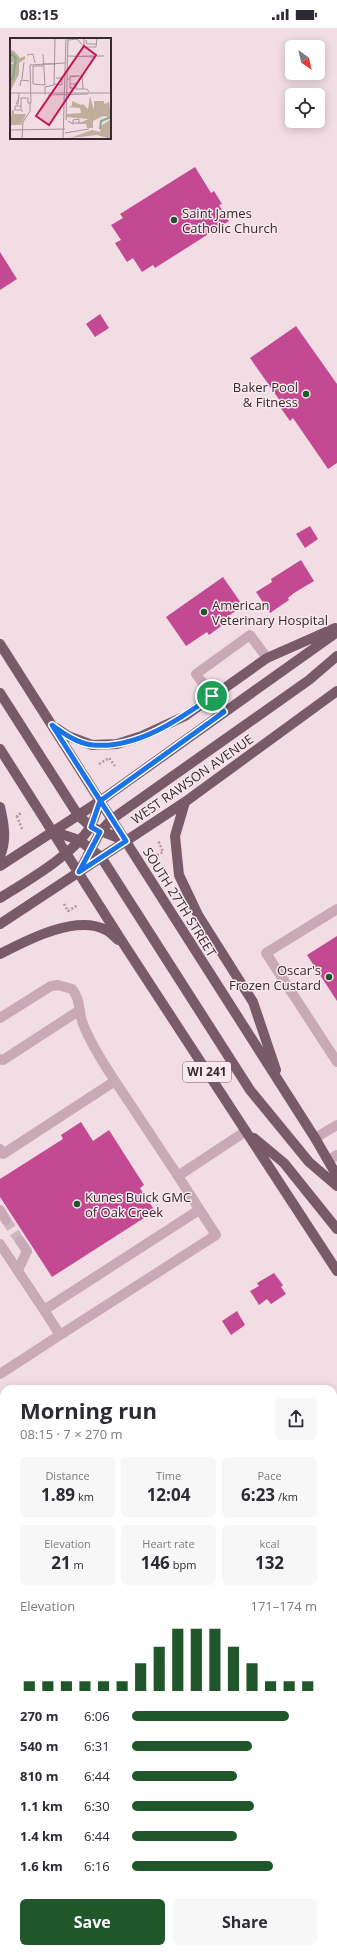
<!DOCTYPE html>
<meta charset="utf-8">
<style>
body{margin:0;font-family:"Open Sans",sans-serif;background:#f7f7f7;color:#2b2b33;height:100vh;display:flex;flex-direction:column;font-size:15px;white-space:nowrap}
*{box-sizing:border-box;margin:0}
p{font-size:13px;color:#7c7c81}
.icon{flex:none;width:22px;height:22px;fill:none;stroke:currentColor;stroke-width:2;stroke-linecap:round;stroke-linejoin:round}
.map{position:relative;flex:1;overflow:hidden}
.panel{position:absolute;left:0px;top:1357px;width:337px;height:568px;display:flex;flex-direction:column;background:#fff;border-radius:12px 12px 0 0;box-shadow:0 2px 10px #0003}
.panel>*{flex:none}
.needle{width:26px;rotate:146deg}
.tools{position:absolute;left:285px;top:12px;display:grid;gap:8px}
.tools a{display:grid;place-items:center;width:40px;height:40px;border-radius:6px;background:#fff;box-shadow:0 2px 10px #0003;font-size:20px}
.pin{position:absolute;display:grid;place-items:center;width:34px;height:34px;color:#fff;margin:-17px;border:2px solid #fff;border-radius:50%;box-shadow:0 1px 4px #0007}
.round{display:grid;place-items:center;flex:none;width:42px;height:42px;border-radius:6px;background:#f7f7f7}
.headline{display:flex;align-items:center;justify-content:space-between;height:68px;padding:0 20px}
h1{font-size:22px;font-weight:700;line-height:30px}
.stats{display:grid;grid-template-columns:repeat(3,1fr);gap:6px;height:68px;padding:4px 20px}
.stats div{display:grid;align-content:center;border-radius:6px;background:#f7f7f7;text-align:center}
.stats b{font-size:17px;font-weight:700}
.stats small{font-size:11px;font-weight:400}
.stats p{font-size:11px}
.chart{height:112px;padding:8px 20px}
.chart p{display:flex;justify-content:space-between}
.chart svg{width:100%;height:72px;margin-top:4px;stroke:#1f572b;stroke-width:6}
.primary-button{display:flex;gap:8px;margin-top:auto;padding:8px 20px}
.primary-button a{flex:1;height:46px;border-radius:6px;background:#1f572b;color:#fff;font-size:16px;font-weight:700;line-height:46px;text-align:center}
.primary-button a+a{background:#f7f7f7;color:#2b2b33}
ul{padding:0 20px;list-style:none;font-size:13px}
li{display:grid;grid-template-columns:64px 48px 1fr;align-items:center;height:30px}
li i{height:10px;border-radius:5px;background:#1f572b}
.status{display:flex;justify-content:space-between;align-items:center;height:28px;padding:0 20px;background:#fff;direction:ltr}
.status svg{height:11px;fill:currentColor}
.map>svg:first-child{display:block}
</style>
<div class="status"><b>08:15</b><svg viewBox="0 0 49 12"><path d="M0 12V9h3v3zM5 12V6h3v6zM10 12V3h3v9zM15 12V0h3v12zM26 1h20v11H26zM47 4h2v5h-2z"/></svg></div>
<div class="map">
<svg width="337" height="1925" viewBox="0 0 337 1925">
<rect width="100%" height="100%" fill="#f1dde3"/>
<!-- building -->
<path fill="#c34993" d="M 195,139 L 211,165 L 214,163 L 222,176 L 219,177 L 229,193 L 155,240 L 153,237 L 142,244 L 133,230 L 127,234 L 115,215 L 121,212 L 111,197 L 123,190 L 120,186 Z
M 0,224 L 17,251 L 0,262 Z
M 100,286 L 109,300 L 95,309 L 86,296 Z
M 296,298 L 337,356 L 337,435 L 328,441 L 293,390 L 290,393 L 280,379 L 283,377 L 250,330 Z
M 310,498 L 318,511 L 305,520 L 296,506 Z
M 301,532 L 314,553 L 294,565 L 288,570 L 289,572 L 270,585 L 256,564 L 272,554 L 271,551 Z
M 223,549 L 243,578 L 221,593 L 224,596 L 209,607 L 207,604 L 186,618 L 166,589 Z
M 337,908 L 337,973 L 307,927 Z
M 81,1094 L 93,1113 L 109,1102 L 144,1157 L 140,1160 L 155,1183 L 52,1249 L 0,1169 L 0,1151 L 63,1111 L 61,1107 Z
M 274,1245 L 283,1257 L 281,1259 L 286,1266 L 271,1276 L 267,1271 L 259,1277 L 250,1263 L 259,1258 L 257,1255 Z
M 237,1283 L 245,1297 L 231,1307 L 222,1293 Z"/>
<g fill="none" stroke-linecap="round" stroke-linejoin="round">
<!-- minor-tunnel -->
<path stroke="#ccb9bf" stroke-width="10" stroke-dasharray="10 5" stroke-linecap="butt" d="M 6,1192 L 20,1213"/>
<!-- path -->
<path stroke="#b593a1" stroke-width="2.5" stroke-dasharray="2 2" stroke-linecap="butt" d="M 99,736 L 109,730 L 115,738
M 17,788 L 22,801
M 16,789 L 21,785
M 157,827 L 163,824 L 158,812
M 64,876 L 68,883 L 78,877"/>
<!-- minor -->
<path stroke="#c9a9b5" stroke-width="10" d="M 224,684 L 196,646 L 250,607 L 267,630
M 337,881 L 266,925 L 337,1034
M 0,990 L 51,958 L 58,957 L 72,961 C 81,972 78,983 83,996 C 91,1016 103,1035 115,1053
M 0,1031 L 3,1032 L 80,982
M 315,1110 L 337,1097
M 0,1121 L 3,1126 L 115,1053 L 178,1148 L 246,1103
M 329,1132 L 337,1127
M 178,1148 L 216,1207 L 60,1307 L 44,1282 L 199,1182
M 0,1182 L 6,1192
M 0,1216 L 44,1282
M 18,1242 L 27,1223 L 20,1213
M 0,1346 L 60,1307
M 333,1654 L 337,1652
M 0,1856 L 4,1853
M 0,1898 L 4,1895
M 333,1905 L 337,1906
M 322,1921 L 325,1925
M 304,1925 L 309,1921"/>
<!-- major -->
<path stroke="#785a69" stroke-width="10" d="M 0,616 L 315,1110 L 337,1148
M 0,665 L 78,787 L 91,799 L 126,813
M 56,700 L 68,708 L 92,717 L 117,716 L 142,708 L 185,688 L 267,630 L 335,600
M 0,721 L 125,918 L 337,1243
M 185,774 L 175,808 L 179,847 L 198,887 L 253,974 L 276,1042
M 0,779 C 4,796 7,812 0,828
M 52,803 L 79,812 L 101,829 L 250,1062 L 309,1134 L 337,1158
M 0,838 L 100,773 L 337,604
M 79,844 L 100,804 L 112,791 L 309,652 L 337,628
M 0,870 C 27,853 74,826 90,799 C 95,791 97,781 100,773
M 0,896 L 185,774 L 337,663
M 0,926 C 27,912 76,886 106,902 C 111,905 115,909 118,912
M 254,1110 L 284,1135 L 337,1201"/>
</g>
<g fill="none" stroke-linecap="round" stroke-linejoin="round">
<defs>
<path id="route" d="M 212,668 L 224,684 L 100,773 L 91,799 L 100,804 L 79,844 L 126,813 L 52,697 C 63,705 78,716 93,717 C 136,721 179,692 212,668"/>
</defs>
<!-- route casing -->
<use href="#route" stroke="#fff" stroke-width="8"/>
<!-- route -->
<use href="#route" stroke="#1a73e8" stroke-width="5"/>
</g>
<!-- markers -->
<g fill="#1f572b" stroke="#f9e9ee" stroke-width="1.5">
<circle cx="174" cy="192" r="4"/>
<circle cx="306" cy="366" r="4"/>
<circle cx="204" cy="584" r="4"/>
<circle cx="329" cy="949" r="4"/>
<circle cx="77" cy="1176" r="4"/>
</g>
<g text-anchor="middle" stroke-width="3" stroke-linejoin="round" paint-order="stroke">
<!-- shield labels -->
<rect fill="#f9e9ee" stroke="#716369" stroke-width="1" x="183" y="1034" width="48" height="20" rx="3"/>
<g font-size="12" font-weight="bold" fill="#372930">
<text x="207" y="1048">WI 241</text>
</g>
<!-- poi labels -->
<g font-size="13" fill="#372930" stroke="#f9e9ee" text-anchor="start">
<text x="182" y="190">Saint James<tspan x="182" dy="15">Catholic Church</tspan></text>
<text x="298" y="364" text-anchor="end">Baker Pool<tspan x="298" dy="15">&amp; Fitness</tspan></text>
<text x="212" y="582">American<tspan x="212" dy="15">Veterinary Hospital</tspan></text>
<text x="321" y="947" text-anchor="end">Oscar's<tspan x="321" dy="15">Frozen Custard</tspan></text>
<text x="85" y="1174">Kunes Buick GMC<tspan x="85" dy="15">of Oak Creek</tspan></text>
</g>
<!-- street labels -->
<g font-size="13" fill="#372930" stroke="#f9e9ee">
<text transform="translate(192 751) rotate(-35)" y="5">WEST RAWSON AVENUE</text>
<text transform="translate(180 874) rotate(58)" y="5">SOUTH 27TH STREET</text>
</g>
</g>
<!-- overview -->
<g transform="translate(10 10)">
<rect width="101" height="101" fill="#f1dde3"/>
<path d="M 0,12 L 4,13 L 10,20 L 15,18 L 15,21 L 9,25 L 9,36 L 0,54 L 0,26 L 5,25 L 0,24 ZM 80,58 L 84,72 L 84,63 L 94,63 L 94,66 L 99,64 L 101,79 L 93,78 L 83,83 L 83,90 L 77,90 L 76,86 L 66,86 L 79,81 L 56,79 L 57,76 L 71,75 L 70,70 L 58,69 L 62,68 L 62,63 L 71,67 L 73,66 L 78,71 ZM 2,72 L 4,72 L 4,76 L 16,76 L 11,87 L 0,87 ZM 101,81 L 101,101 L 87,97 L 60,100 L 82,92 L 90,94 L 91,88 Z" fill="#c0ae9d"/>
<path fill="none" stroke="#7cae86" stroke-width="2" d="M 0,15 L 6,20 L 3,40 L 0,42M 90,91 L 91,83 L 101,79"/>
<path fill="none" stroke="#a7959b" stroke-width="1" d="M 58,2 L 67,1 L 74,9 L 74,0M 76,2 L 77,6 L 86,6M 77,9 L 86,9 L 87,0M 17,17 L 23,16 L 25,25M 57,18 L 86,19M 72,18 L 94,18M 32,26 L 46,26M 33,28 L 23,28 L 23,46 L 35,47 L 33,16M 69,38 L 72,38 L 73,51M 12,41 L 14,24M 57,41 L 60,41 L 60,46 L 66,46 L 66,51 L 77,51 L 79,54M 60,41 L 60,38 L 69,38 L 60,39M 44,46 L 52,47 L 52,40 L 46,40M 10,48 L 11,42 L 19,43M 60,49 L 64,51 L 60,50 L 60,46M 0,55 L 101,55M 35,57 L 35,49 L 44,47 L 45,0M 38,57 L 78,56M 9,60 L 6,66 L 8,66 L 9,55M 21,65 L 20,27 L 55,25M 10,72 L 5,72 L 5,68 L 11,68M 13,73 L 11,73 L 11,60 L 18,60 L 18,65 L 21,65M 56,82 L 58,0M 58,83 L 63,86 L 63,82 L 69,81 L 69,85 L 63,85M 0,92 L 55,91M 55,95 L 79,91M 12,101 L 13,84 L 20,73 L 20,64M 53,101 L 56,0"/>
<path fill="#c2185b" fill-opacity="0.15" stroke="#c2185b" stroke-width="2" d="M 74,8 L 86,17 L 39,87 L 26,78 Z"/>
<rect width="101" height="101" fill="none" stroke="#372930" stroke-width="2"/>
</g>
</svg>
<div class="tools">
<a><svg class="needle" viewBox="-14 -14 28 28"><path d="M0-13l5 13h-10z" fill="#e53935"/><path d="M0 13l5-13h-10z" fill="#7c7c81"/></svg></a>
<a><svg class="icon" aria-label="locate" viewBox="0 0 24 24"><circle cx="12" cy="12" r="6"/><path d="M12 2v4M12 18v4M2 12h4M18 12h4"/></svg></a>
</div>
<div class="pin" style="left:212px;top:668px;background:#1e9e55"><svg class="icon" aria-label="arrive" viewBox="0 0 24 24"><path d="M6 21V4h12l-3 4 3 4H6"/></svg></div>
<section class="panel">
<div class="headline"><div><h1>Morning run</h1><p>08:15 · 7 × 270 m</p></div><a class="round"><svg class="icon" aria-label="share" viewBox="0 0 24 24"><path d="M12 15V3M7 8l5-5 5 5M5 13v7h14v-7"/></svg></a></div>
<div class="stats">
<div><p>Distance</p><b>1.89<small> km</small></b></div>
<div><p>Time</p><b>12:04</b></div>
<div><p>Pace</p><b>6:23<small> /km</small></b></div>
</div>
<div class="stats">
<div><p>Elevation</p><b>21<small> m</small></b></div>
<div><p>Heart rate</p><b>146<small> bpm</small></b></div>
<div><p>kcal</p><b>132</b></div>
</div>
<div class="chart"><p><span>Elevation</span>171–174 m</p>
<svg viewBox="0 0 160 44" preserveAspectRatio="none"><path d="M5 44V38M15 44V38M25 44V38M35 44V38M45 44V38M55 44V38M65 44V27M75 44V17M85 44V6M95 44V6M105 44V6M115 44V17M125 44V27M135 44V38M145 44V38M155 44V38"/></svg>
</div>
<ul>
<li><b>270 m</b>6:06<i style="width:85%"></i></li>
<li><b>540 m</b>6:31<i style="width:65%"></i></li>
<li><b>810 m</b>6:44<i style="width:57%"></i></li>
<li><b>1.1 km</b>6:30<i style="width:66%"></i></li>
<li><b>1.4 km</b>6:44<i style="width:57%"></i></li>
<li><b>1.6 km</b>6:16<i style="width:76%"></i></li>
</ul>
<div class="primary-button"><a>Save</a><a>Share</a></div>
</section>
</div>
